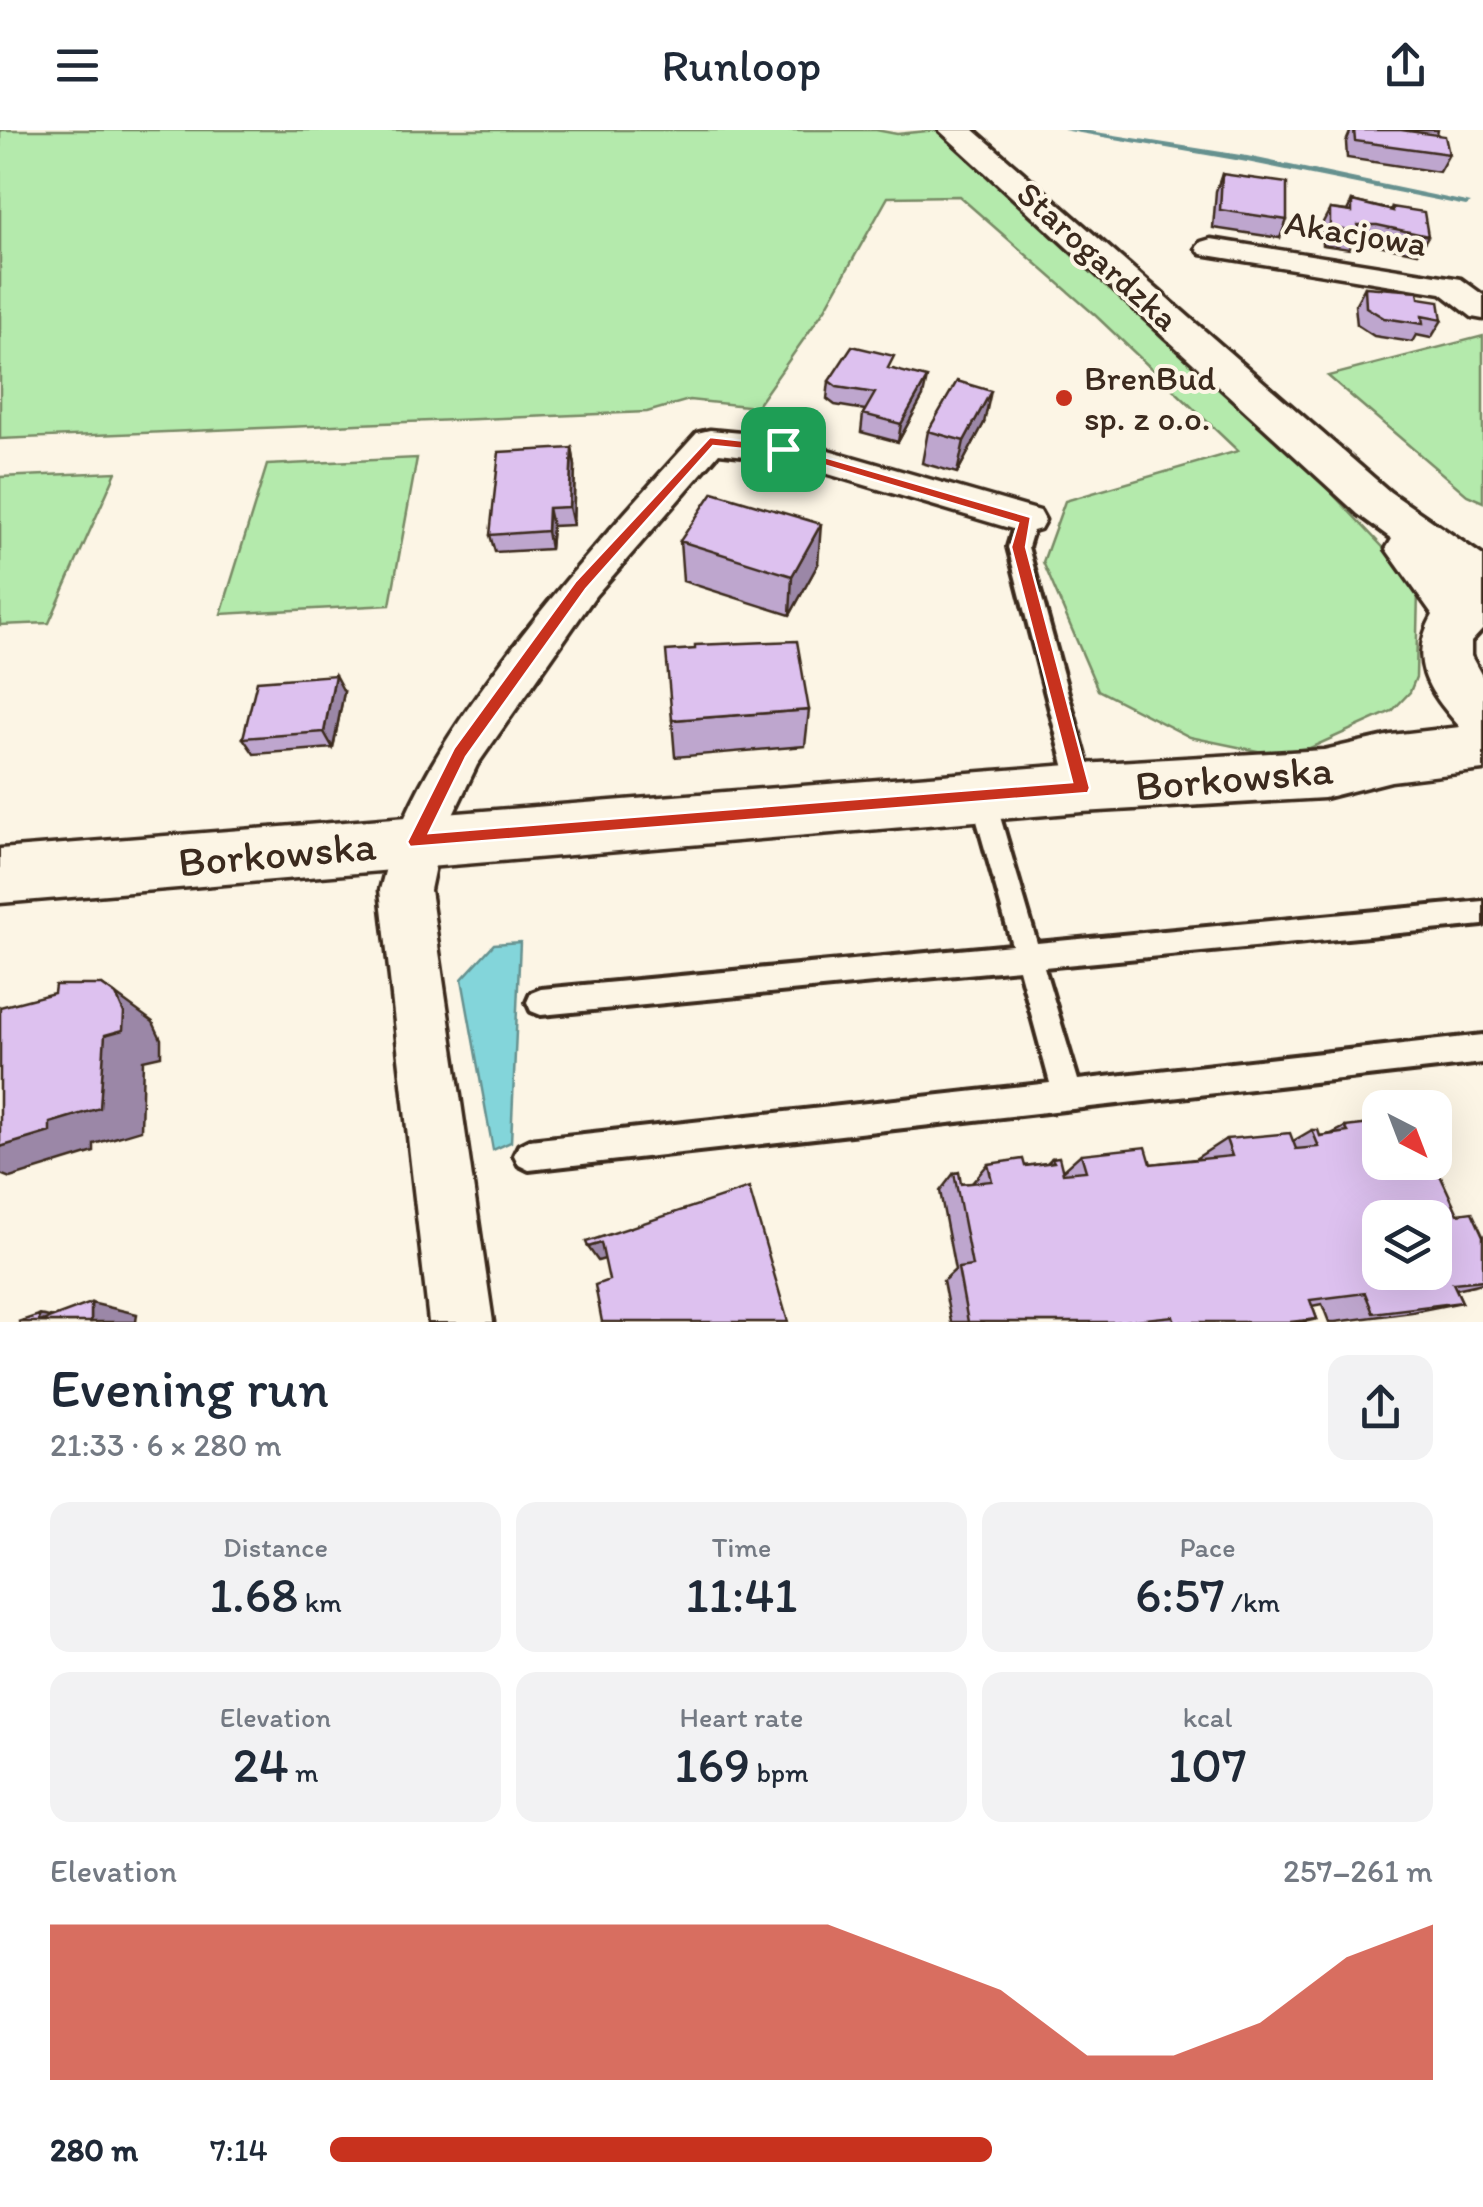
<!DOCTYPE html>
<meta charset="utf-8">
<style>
body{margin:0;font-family:Itim,sans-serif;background:#f2f2f3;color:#1f2937;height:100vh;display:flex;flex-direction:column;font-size:38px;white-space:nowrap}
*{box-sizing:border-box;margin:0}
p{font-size:32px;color:#747a83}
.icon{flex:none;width:55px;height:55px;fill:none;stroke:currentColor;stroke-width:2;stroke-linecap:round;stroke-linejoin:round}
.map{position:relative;height:1192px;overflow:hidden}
.drawer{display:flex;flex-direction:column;background:#fff;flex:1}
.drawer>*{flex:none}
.needle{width:65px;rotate:138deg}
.buttons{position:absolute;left:1362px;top:960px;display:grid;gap:20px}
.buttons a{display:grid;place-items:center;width:90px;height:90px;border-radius:20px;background:#fff;box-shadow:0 10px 40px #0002;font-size:50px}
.pin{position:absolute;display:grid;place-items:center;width:85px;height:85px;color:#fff;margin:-42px;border-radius:20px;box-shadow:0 5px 15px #0006}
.round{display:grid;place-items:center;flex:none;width:105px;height:105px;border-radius:20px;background:#f2f2f3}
.headline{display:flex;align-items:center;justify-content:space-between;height:170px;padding:0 50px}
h1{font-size:55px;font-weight:600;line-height:75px}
.metrics{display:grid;grid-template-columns:repeat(3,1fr);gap:15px;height:170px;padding:10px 50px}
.metrics div{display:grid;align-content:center;border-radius:20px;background:#f2f2f3;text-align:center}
.metrics b{font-size:50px;font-weight:600}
.metrics small{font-size:28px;font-weight:400}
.metrics p{font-size:28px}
.chart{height:280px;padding:20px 50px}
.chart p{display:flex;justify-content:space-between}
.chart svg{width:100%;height:180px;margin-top:10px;fill:#c8321e;opacity:.7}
ul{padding:0 50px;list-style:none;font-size:32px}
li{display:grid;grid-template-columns:160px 120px 1fr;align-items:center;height:75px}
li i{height:25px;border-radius:12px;background:#c8321e}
header{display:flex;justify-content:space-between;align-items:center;height:130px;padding:0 50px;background:#fff;font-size:45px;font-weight:600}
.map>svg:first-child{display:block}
</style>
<header><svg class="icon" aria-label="menu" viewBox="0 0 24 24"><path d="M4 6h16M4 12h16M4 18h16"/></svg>Runloop<svg class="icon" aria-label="share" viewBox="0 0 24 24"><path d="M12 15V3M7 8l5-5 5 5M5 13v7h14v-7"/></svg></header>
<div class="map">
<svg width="1483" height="1192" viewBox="0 0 1483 1192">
<rect width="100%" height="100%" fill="#fcf5e5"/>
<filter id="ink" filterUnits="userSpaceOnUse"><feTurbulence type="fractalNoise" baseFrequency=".01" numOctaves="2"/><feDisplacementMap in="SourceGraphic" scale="20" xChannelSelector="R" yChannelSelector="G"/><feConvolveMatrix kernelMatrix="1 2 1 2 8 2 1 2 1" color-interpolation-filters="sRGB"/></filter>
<g filter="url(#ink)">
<!-- green -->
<path fill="#b4eaac" stroke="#788a65" stroke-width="2.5" d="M 0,0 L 876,0 L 897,4 L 937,0 L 1289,318 L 1397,432 L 1418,461 L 1416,547 L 1410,562 L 1392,581 L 1310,618 L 1267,623 L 1190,607 L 1098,560 L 1043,432 L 1065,371 L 1238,321 L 1095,185 L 959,66 L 888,67 L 825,179 L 756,277 L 689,270 L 647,282 L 0,309 Z
M 1483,206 L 1483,372 L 1467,365 L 1328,246 Z
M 417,328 L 390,475 L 221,484 L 267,335 Z
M 116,342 L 49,493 L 0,495 L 0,347 Z"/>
<!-- water -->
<path fill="#83d5da" stroke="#66918f" stroke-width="2.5" d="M 520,812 L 511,1012 L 493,1020 L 462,849 L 494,814 Z"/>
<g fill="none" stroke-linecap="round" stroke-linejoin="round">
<!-- stream -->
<path fill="#66918f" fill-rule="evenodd" d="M 1063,0 L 1083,0 L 1247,26 L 1471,73 L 1466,76 L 1247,32 Z"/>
<defs>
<path id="lane" d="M 1026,383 L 1036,390 L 1028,417 L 1094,658 L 1090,665 L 1082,668 L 1074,665 L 1070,658 L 1008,417 L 1016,390 Z
M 982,656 L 990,659 L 994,666 L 1037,813 L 1483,771 L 1483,795 L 1044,837 L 1078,950 L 1483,905 L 1483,933 L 529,1040 L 519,1035 L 514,1025 L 519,1015 L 529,1010 L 1050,953 L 1019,839 L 541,885 L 531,881 L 527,872 L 531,863 L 541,859 L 1012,815 L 970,666 L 974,659 Z"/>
<path id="street" d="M 1211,109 L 1461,149 L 1483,165 L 1483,189 L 1472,187 L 1441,163 L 1201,124 L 1196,118 L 1201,112 Z
M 710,300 L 783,307 L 1040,381 L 1045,390 L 1040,399 L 1026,403 L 781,330 L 719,323 L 595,466 L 477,635 L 440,712 L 430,760 L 493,1192 L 429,1192 L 380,760 C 401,674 448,604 500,534 C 562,451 628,379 697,303 Z"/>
<path id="secondary" d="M 939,0 L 974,0 L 1390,362 L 1483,426 L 1483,499 L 1471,512 L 1471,526 L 1483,548 L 1483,640 L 1391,651 L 1324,668 L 1082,682 L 0,773 L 0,719 L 1082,634 L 1324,620 L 1391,605 L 1460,597 C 1428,561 1407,531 1433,485 L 1386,419 L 1392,409 L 1358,384 Z"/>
</defs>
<!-- lane casing -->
<use href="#lane" stroke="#3b2a1e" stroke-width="8"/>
<!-- street casing -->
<use href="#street" stroke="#3b2a1e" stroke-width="7"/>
<!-- secondary casing -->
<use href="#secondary" stroke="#3b2a1e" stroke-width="7"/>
<!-- lane -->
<use href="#lane" fill="#fcf5e5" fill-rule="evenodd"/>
<!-- street -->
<use href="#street" fill="#fcf5e5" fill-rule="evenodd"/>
<!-- secondary -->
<use href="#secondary" fill="#fcf5e5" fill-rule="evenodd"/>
</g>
<!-- wall -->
<path fill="#bea6ce" stroke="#3b2a1e" stroke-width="2.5" d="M 1351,0 L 1438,0 L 1437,5 L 1449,24 L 1439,42 L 1347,28 L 1346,12 Z
M 1222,44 L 1287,90 L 1280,108 L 1213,98 L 1216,61 Z
M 1352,71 L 1390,80 L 1392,77 L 1428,106 L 1418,123 L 1368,113 L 1352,113 L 1349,119 L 1322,115 L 1321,96 L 1330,79 L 1347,81 Z
M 1365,157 L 1419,168 L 1442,190 L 1431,208 L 1416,205 L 1412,212 L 1374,206 L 1357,195 L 1355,175 Z
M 893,239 L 923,266 L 898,312 L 861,302 L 863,284 L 865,280 L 835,275 L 827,269 L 829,251 Z
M 984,293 L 957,343 L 922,333 L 928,301 Z
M 572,318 L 575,336 L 573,395 L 552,396 L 550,419 L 495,422 L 490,405 Z
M 680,411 L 818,434 L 790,485 L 683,451 Z
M 344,562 L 333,618 L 254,624 L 243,608 Z
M 809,580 L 805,616 L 675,627 L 672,590 Z
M 1345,997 L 1380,1032 L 1458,1084 L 1483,1106 L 1483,1153 L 1456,1159 L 1462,1172 L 1412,1182 L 1335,1192 L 1329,1192 L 1322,1174 L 1312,1176 L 1317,1189 L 1304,1192 L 951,1192 L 943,1151 L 955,1140 L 940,1061 L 954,1043 L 961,1054 L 972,1053 L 988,1034 L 1025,1036 L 1047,1033 L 1052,1028 L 1062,1041 L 1081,1024 L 1151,1034 L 1195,1029 L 1226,1009 L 1293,1011 L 1312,1000 L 1320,1006 L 1331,1004 Z"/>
<!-- shaded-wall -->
<path fill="#9b87a7" stroke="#3b2a1e" stroke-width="2.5" d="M 927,248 L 923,266 L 898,312 L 901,294 Z
M 991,261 L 984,293 L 957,343 L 964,311 Z
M 572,318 L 575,336 L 573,395 L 569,377 Z
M 548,378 L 552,396 L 550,419 L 547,401 Z
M 821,394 L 818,434 L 790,485 L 792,446 Z
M 335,545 L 344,562 L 333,618 L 324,602 Z
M 102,855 L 153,892 L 161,909 L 161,926 L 143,930 L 141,1000 L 94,1014 L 94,1022 L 10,1048 L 0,1044 L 0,1017 L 50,993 Z
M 601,1113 L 611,1127 L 598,1131 L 588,1117 Z
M 91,1173 L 137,1184 L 136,1192 L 91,1192 Z
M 39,1185 L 76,1192 L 39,1192 Z"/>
<!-- building -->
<path fill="#ddc1ef" stroke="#3b2a1e" stroke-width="2.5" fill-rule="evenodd" d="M 1354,0 L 1401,0 L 1445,6 L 1449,24 L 1355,11 Z
M 1222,44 L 1287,53 L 1287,90 L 1220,80 Z
M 1352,71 L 1393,81 L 1392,77 L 1424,82 L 1428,106 L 1377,95 L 1358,95 L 1358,102 L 1330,98 L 1330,79 L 1352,82 Z
M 1365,157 L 1418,161 L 1419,168 L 1439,171 L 1442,190 L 1422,186 L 1423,194 L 1384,188 L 1366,177 Z
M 852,216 L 894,226 L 888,238 L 927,248 L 901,294 L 863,284 L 875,263 L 837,257 L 829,251 Z
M 957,251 L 991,261 L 964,311 L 928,301 Z
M 572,318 L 569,377 L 548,378 L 547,401 L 490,405 L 499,322 Z
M 713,362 L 821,394 L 792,446 L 680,411 Z
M 797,511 L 809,580 L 672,590 L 666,521 L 695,519 L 695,515 Z
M 335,545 L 324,602 L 243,608 L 257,551 Z
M 55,855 L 102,855 L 116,865 L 124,883 L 123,900 L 105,905 L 100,978 L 50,993 L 50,1002 L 0,1017 L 0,877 L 54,863 Z
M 1380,993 L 1380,1032 L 1434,1032 L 1458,1084 L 1472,1082 L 1483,1106 L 1483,1150 L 1453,1153 L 1462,1172 L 1373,1183 L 1365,1163 L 1310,1170 L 1317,1189 L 1290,1192 L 1175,1192 L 1173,1186 L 1116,1192 L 968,1192 L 958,1138 L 972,1136 L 954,1043 L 959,1042 L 961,1054 L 992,1051 L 988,1034 L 1023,1029 L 1025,1036 L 1054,1032 L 1052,1028 L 1059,1027 L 1063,1043 L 1086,1041 L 1081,1024 L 1146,1017 L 1151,1034 L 1232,1026 L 1226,1009 L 1290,1003 L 1296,1019 L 1319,1017 L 1312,1000 L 1318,1000 L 1320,1006 L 1348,1002 L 1345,997 ZM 1380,1088 L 1435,1088 L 1435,1142 L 1380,1142 Z
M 749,1058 L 788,1192 L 602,1192 L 595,1155 L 609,1150 L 601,1113 L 588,1117 L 586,1112 Z
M 91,1173 L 91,1192 L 40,1192 Z
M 39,1185 L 39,1192 L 18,1192 Z"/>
</g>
<!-- route -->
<path fill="#c8321e" stroke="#fff" stroke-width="2.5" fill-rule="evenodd" d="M 710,307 L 783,315 L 1031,387 L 1026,417 L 1090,658 L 1088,663 L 410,717 L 407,712 L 454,618 L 575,452 ZM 713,316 L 783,323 L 1018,393 L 1011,417 L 1072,652 L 429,703 L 466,627 L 586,459 Z"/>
<!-- markers -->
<circle fill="#c8321e" stroke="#fcf5e5" stroke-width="4" cx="1064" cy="268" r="10"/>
<g text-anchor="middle" stroke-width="8" stroke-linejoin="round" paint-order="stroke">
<!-- far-street labels -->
<g font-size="35" fill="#3b2a1e" stroke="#fcf5e5">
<text transform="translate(1356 103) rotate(9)" y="12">Akacjowa</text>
<text transform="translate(1098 126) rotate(42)" y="12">Starogardzka</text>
</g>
<!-- far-poi labels -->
<g font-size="35" fill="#3b2a1e" stroke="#fcf5e5" text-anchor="start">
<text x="1084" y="260">BrenBud<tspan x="1084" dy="40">sp. z o.o.</tspan></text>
</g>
<!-- street labels -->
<g font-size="42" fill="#3b2a1e" stroke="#fcf5e5">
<text transform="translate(1234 647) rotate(-5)" y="15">Borkowska</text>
<text transform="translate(277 723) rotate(-5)" y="15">Borkowska</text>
</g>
</g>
</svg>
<div class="buttons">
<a><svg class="needle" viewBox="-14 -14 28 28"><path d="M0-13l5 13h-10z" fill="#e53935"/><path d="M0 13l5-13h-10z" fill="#747a83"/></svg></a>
<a><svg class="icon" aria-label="layers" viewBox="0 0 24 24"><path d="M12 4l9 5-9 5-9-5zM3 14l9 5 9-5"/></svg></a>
</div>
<div class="pin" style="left:783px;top:319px;background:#1e9e55"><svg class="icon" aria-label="arrive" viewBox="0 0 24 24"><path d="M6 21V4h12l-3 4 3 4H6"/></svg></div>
</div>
<section class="drawer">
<div class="headline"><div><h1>Evening run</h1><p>21:33 · 6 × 280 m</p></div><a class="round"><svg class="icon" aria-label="share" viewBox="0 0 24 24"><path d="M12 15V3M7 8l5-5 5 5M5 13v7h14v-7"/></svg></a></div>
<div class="metrics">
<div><p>Distance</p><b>1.68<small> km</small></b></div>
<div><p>Time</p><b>11:41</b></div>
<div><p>Pace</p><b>6:57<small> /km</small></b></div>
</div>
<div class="metrics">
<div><p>Elevation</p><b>24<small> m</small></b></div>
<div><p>Heart rate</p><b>169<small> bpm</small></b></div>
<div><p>kcal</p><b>107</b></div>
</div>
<div class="chart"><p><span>Elevation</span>257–261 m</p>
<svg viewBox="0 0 160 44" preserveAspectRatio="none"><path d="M0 44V6L10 6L20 6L30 6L40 6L50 6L60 6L70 6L80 6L90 6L100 14L110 22L120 38L130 38L140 30L150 14L160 6V44z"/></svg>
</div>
<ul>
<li><b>280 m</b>7:14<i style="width:60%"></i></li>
</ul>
</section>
